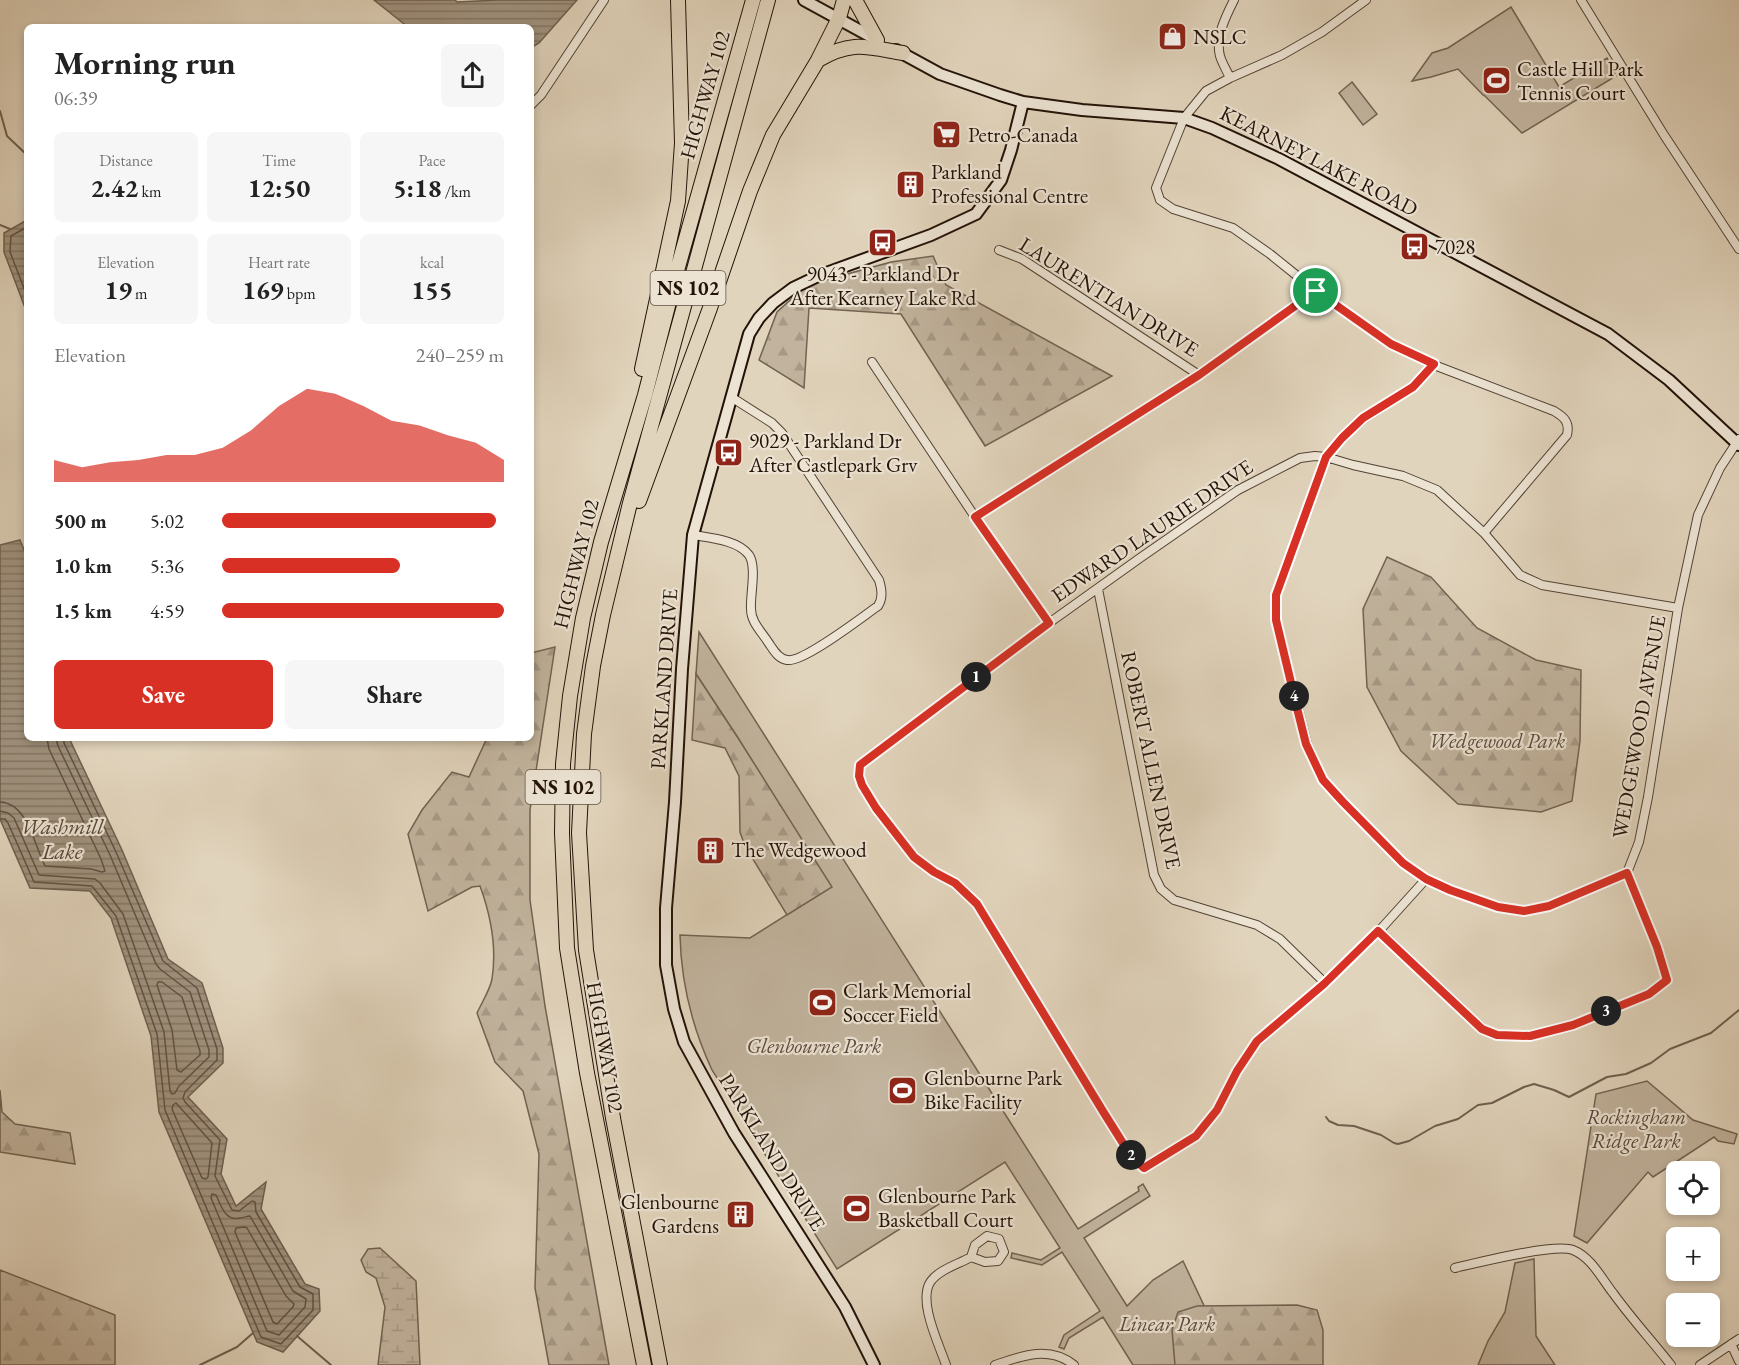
<!DOCTYPE html>
<meta charset="utf-8">
<style>
body{margin:0;font-family:"EB Garamond",serif;background:#f6f6f6;color:#222;height:100vh;display:flex;flex-direction:column;font-size:22px;white-space:nowrap}
*{box-sizing:border-box;margin:0}
p{font-size:20px;color:#767676}
.icon{flex:none;width:33px;height:33px;fill:none;stroke:currentColor;stroke-width:2;stroke-linecap:round;stroke-linejoin:round}
.map{position:relative;flex:1;overflow:hidden}
.panel{position:absolute;left:24px;top:24px;width:510px;height:717px;display:flex;flex-direction:column;background:#fff;border-radius:9px;box-shadow:0 3px 9px #0003}
.panel>*{flex:none}
.buttons{position:absolute;left:1666px;top:1161px;display:grid;gap:12px}
.buttons a{display:grid;place-items:center;width:54px;height:54px;border-radius:9px;background:#fff;box-shadow:0 3px 9px #0003;font-size:30px}
.pin{position:absolute;display:grid;place-items:center;width:51px;height:51px;color:#fff;margin:-26px;border:3px solid #fff;border-radius:50%;box-shadow:0 2px 6px #0007}
.km{position:absolute;width:30px;height:30px;margin:-15px;border-radius:50%;background:#222;color:#fff;font-size:16px;line-height:30px;text-align:center}
.round{display:grid;place-items:center;flex:none;width:63px;height:63px;border-radius:9px;background:#f6f6f6}
.overview{display:flex;align-items:center;justify-content:space-between;height:102px;padding:0 30px}
h1{font-size:33px;font-weight:700;line-height:45px}
.stats{display:grid;grid-template-columns:repeat(3,1fr);gap:9px;height:102px;padding:6px 30px}
.stats div{display:grid;align-content:center;border-radius:9px;background:#f6f6f6;text-align:center}
.stats b{font-size:26px;font-weight:700}
.stats small{font-size:16px;font-weight:400}
.stats p{font-size:16px}
.chart{height:168px;padding:12px 30px}
.chart p{display:flex;justify-content:space-between}
.chart svg{width:100%;height:108px;margin-top:6px;fill:#d93025;opacity:.7}
.primary-button{display:flex;gap:12px;margin-top:auto;padding:12px 30px}
.primary-button a{flex:1;height:69px;border-radius:9px;background:#d93025;color:#fff;font-size:24px;font-weight:700;line-height:69px;text-align:center}
.primary-button a+a{background:#f6f6f6;color:#222}
ul{padding:0 30px;list-style:none;font-size:20px}
li{display:grid;grid-template-columns:96px 72px 1fr;align-items:center;height:45px}
li i{height:15px;border-radius:8px;background:#d93025}
.map>svg:first-child{display:block}
</style>
<div class="map">
<svg width="1739" height="1365" viewBox="0 0 1739 1365">
<defs>
<pattern id="forest-firs" width="22" height="20" patternUnits="userSpaceOnUse" patternTransform="scale(1.5)"><rect width="22" height="20" fill="#c1b39d"/><path d="M5 1l3.5 6h-7zM16 11l3.5 6h-7z" fill="#a69986"/></pattern>
<pattern id="wetland-marsh" width="20" height="14" patternUnits="userSpaceOnUse" patternTransform="scale(1.5)"><rect width="20" height="14" fill="#c1b39d"/><path d="M1 5h8M5 5V1M11 12h8M15 12V8" fill="none" stroke="#a69986"/></pattern>
<pattern id="water-rules" width="6" height="5" patternUnits="userSpaceOnUse" patternTransform="scale(1.5)"><rect width="6" height="5" fill="#a0927e"/><path d="M0 2.5h6" fill="none" stroke="#827665"/></pattern>
</defs>
<rect width="100%" height="100%" fill="#e1d4bc"/>
<filter id="stains"><feTurbulence type="fractalNoise" baseFrequency=".00333" numOctaves="4"/><feColorMatrix values="0 0 0 0 .2 0 0 0 0 .09 0 0 0 0 .02 0 0 0 .5 -.17"/></filter>
<radialGradient id="worn" r=".72"><stop offset=".6" stop-color="#630" stop-opacity="0"/><stop offset="1" stop-color="#630" stop-opacity=".3"/></radialGradient>
<!-- green -->
<path fill="#c1b39d" stroke="#726252" stroke-width="1.5" d="M 1511,7 L 1559,87 L 1607,58 L 1616,76 L 1522,133 L 1485,96 L 1483,95 L 1458,69 L 1431,77 L 1412,81 L 1432,53 L 1448,48 Z
M 1352,82 L 1377,114 L 1363,125 L 1339,93 Z
M 699,632 L 1078,1229 L 1139,1191 L 1138,1187 L 1143,1184 L 1150,1196 L 1084,1238 L 1127,1306 L 1153,1280 L 1183,1261 L 1232,1365 L 1133,1365 L 1103,1317 L 1069,1338 L 1064,1349 L 1059,1347 L 1064,1335 L 1100,1311 L 1062,1252 L 1042,1265 L 1011,1258 L 1012,1253 L 1041,1260 L 1060,1248 L 1005,1162 L 837,1269 L 712,1070 C 692,1027 681,983 680,935 L 750,938 L 831,887 L 738,738 L 696,674 Z
M 1647,1081 L 1693,1120 L 1737,1134 L 1734,1144 L 1718,1141 L 1714,1137 L 1653,1177 L 1648,1172 L 1587,1243 L 1574,1236 L 1596,1094 Z
M 1534,1259 L 1536,1336 L 1555,1365 L 1478,1365 L 1488,1341 L 1505,1312 L 1515,1263 Z"/>
<!-- forest -->
<path fill="url(#forest-firs)" stroke="#726252" stroke-width="1.5" d="M 933,256 L 946,285 L 1112,376 L 985,446 L 901,314 L 809,308 L 804,388 L 759,360 L 777,312 L 807,285 L 891,262 Z
M 1387,557 L 1431,577 L 1477,628 L 1536,660 L 1581,670 L 1580,741 L 1572,801 L 1541,812 L 1458,804 L 1401,751 L 1367,687 L 1363,609 Z
M 555,647 L 530,810 L 530,900 L 545,1006 L 609,1365 L 549,1365 L 535,1288 L 539,1154 L 523,1091 L 495,1062 L 477,1013 C 482,1002 490,990 492,979 C 497,947 491,916 480,886 L 472,887 L 428,911 L 408,834 L 422,810 L 452,772 L 469,777 L 487,738 L 531,738 L 531,653 Z
M 696,674 L 738,738 L 832,887 L 787,915 L 745,846 L 740,832 L 739,776 L 725,748 L 692,740 Z
M 0,1090 L 2,1112 L 15,1124 L 70,1133 L 75,1164 L 0,1152 Z
M 0,1270 L 115,1315 L 115,1365 L 0,1365 Z
M 1297,1305 L 1317,1310 L 1323,1330 L 1323,1365 L 1175,1365 L 1172,1330 L 1178,1312 L 1197,1306 Z"/>
<!-- wetland -->
<path fill="url(#wetland-marsh)" stroke="#726252" stroke-width="1.5" d="M 380,1248 L 416,1281 L 420,1365 L 378,1365 L 385,1307 L 376,1278 L 366,1272 L 361,1260 L 368,1249 Z"/>
<!-- water -->
<path fill="url(#water-rules)" stroke="#6e5f4e" stroke-width="1.5" d="M 374,0 L 455,0 L 457,2 L 498,0 L 577,0 L 539,43 L 531,48 L 531,27 L 408,27 Z
M 27,220 L 27,313 L 4,252 L 4,233 Z
M 20,540 L 27,557 L 27,738 L 69,738 L 122,850 L 168,959 L 202,983 L 223,1048 L 223,1063 L 188,1097 L 227,1139 L 221,1174 L 236,1206 L 266,1182 L 261,1209 L 305,1284 L 319,1289 L 320,1311 L 283,1352 L 257,1342 L 159,1112 L 151,1036 L 111,918 L 90,891 L 30,888 L 0,819 L 0,545 Z"/>
<g fill="none" stroke-linecap="round" stroke-linejoin="round">
<!-- shore -->
<path stroke="#625242" stroke-width="1.5" d="M 27,227 L 11,236 L 10,252 L 27,296
M 0,802 C 28,803 34,845 45,866 L 91,869 L 102,872 L 105,871 L 101,859 L 49,749 L 47,738
M 0,811 L 8,813 L 14,818 L 39,875 L 95,879 L 100,883 L 123,914 L 164,1032 L 170,1091 L 172,1094 L 175,1093 L 179,1086 L 209,1057 L 209,1050 L 190,992 L 160,969 L 156,964 L 110,855 L 58,746 L 56,738
M 0,819 L 5,819 L 8,823 L 34,882 L 92,886 L 116,916 L 157,1034 L 165,1110 L 261,1337 L 281,1344 L 313,1310 L 313,1294 L 300,1287 L 256,1212 L 255,1202 L 252,1201 L 239,1211 L 232,1210 L 215,1176 L 220,1140 L 185,1102 L 183,1098 L 185,1092 L 217,1060 L 217,1049 L 197,988 L 163,961 L 116,852 L 64,743 L 64,738
M 158,982 L 162,982 L 182,997 L 200,1051 L 200,1055 L 181,1072 L 177,1070 L 172,1030 L 157,985 Z
M 176,1103 L 212,1143 L 208,1177 L 206,1179 L 202,1178 L 172,1109 L 173,1105 Z
M 212,1194 L 216,1195 C 221,1205 225,1222 240,1218 C 244,1218 247,1216 250,1216 L 293,1291 L 306,1299 L 305,1307 L 279,1335 L 267,1331 L 211,1198 Z
M 244,1227 L 247,1228 L 286,1296 L 294,1304 L 293,1307 L 277,1324 L 273,1322 L 235,1232 L 236,1228 Z"/>
<!-- stream -->
<path stroke="#6e5f4e" stroke-width="2" d="M 0,111 L 7,136 L 27,155
M 0,225 L 10,229
M 1326,1117 L 1329,1121 L 1338,1125 L 1354,1126 L 1381,1135 L 1394,1143 L 1398,1144 L 1409,1141 L 1435,1126 L 1458,1119 L 1478,1105 L 1492,1103 L 1524,1087 L 1534,1084 L 1554,1090 L 1569,1097 L 1607,1077 L 1626,1074 L 1651,1063 L 1670,1049 L 1711,1033 L 1739,1010
M 297,1336 L 331,1365
M 200,1365 L 237,1347 L 253,1333"/>
<defs>
<path id="street" d="M 1366,0 L 1322,32 L 1282,55 L 1230,78 L 1206,91 L 1184,118 L 1156,188 L 1160,200 L 1173,209 L 1233,228 L 1270,254 L 1316,291 L 1391,344 L 1434,365 L 1554,411 C 1564,417 1570,422 1567,435 L 1484,533
M 1581,0 L 1664,135 L 1739,249
M 1230,78 C 1227,71 1222,63 1220,56 C 1215,37 1226,16 1234,0
M 531,105 L 541,95 L 604,0
M 999,250 L 1022,259 L 1199,375
M 872,362 L 975,517 L 1049,623
M 1434,365 L 1413,387 L 1363,419 L 1342,438 L 1326,457 L 1276,595 L 1276,620 L 1307,744 L 1323,780 L 1343,803 L 1403,863 L 1426,879 L 1450,890 L 1498,907 L 1524,911 L 1549,906 L 1627,873 L 1639,842 L 1648,797 L 1678,608 L 1698,515 L 1720,468 L 1739,439
M 975,517 L 1199,375 L 1316,291
M 693,535 C 710,538 738,540 749,555 C 757,567 750,595 751,609 C 751,622 761,631 768,642 C 773,649 778,659 787,660 C 803,663 862,617 878,606 C 883,598 882,590 879,580 L 782,433 L 772,423 L 731,397
M 1098,589 L 1154,875 L 1161,889 L 1174,900 L 1257,925 L 1280,939 L 1325,983
M 1426,879 L 1379,931 L 1325,983 L 1257,1042 L 1237,1071 L 1217,1110 L 1196,1136 L 1144,1168 L 1131,1156 L 1104,1113 L 977,904 L 955,883 L 934,872 L 914,857 L 876,808 L 862,785 L 859,776 L 860,765 L 1049,623 L 1140,558 L 1238,490 L 1300,458 L 1315,456 L 1326,457 L 1353,465 L 1403,476 L 1437,490 L 1484,533 L 1520,575 L 1542,585 L 1678,608
M 1379,931 L 1483,1029 L 1497,1035 L 1530,1036 L 1573,1025 L 1649,994 L 1667,980 L 1657,947 L 1627,873
M 1455,1268 C 1477,1263 1554,1243 1573,1250 C 1591,1257 1602,1279 1613,1293 C 1631,1318 1652,1341 1671,1365
M 1731,1344 L 1739,1361
M 946,1365 C 939,1344 917,1300 931,1281 C 940,1269 959,1264 971,1257 L 985,1262 L 998,1261 L 1004,1252 L 999,1239 L 987,1236 L 975,1245 L 971,1257
M 995,1365 C 1021,1356 1049,1345 1074,1365
M 1700,1365 L 1739,1339"/>
<path id="secondary" d="M 804,0 L 877,40
M 896,50 L 940,74 L 1000,95 L 1023,102 L 1082,110 L 1184,118 L 1212,128 L 1279,159 L 1608,334 L 1669,380 L 1739,445
M 874,1365 L 845,1307 L 734,1133 L 684,1042 L 674,1009 L 666,965 L 666,908 L 675,802 L 682,669 L 693,535 L 749,334 L 759,318 L 773,303 L 793,288 L 818,276 L 931,235 L 976,214 L 1001,180 L 1011,150 L 1023,102"/>
<path id="highway" d="M 855,0 L 877,40
M 818,60 C 852,40 867,47 903,53
M 642,369 L 678,201 L 682,143 L 678,0
M 639,501 L 710,308 L 750,191 L 773,135 L 818,60 L 839,18 L 844,0
M 644,1365 L 587,1073 L 567,948 L 562,833 L 563,764 L 570,696 L 583,618 L 601,542 L 645,395 L 678,267 L 753,0
M 660,1365 L 613,1118 L 586,950 L 579,833 L 584,734 L 593,666 L 603,615 L 630,503 L 768,0"/>
</defs>
<!-- street casing -->
<use href="#street" stroke="#524234" stroke-width="10"/>
<!-- secondary casing -->
<use href="#secondary" stroke="#231207" stroke-width="14"/>
<!-- highway casing -->
<use href="#highway" stroke="#231207" stroke-width="16"/>
<!-- street -->
<use href="#street" stroke="#ece3d3" stroke-width="8"/>
<!-- secondary -->
<use href="#secondary" stroke="#ece3d3" stroke-width="10"/>
<!-- highway -->
<use href="#highway" stroke="#e1d4bc" stroke-width="14"/>
</g>
<g fill="none" stroke-linecap="round" stroke-linejoin="round">
<defs>
<path id="route" d="M 1316,291 L 1391,344 L 1434,364 L 1413,387 L 1363,418 L 1342,438 L 1326,457 L 1276,595 L 1276,620 L 1298,712 L 1306,744 L 1323,780 L 1343,802 L 1403,863 L 1426,879 L 1450,890 L 1498,907 L 1524,911 L 1549,906 L 1627,873 L 1657,947 L 1667,980 L 1649,994 L 1573,1025 L 1530,1036 L 1497,1035 L 1482,1029 L 1378,931 L 1324,984 L 1257,1041 L 1237,1071 L 1217,1110 L 1196,1136 L 1144,1168 L 1131,1156 L 1104,1113 L 977,904 L 955,883 L 934,872 L 914,857 L 876,808 L 862,785 L 859,776 L 860,765 L 1049,623 L 975,517 L 1199,375 Z"/>
</defs>
<!-- route casing -->
<use href="#route" stroke="#fff" stroke-width="12"/>
<!-- route -->
<use href="#route" stroke="#d93025" stroke-width="8"/>
</g>
<!-- icons -->
<defs>
<symbol id="shop-square" viewBox="-11 -11 22 22"><rect x="-9" y="-9" width="18" height="18" rx="4" fill="#8f2418" stroke="#ece3d3"/><path d="M-5-2.5h2.3a2.7 3.5 0 0 1 5.4 0H5L5.5 6h-11ZM-1.5-2.5h3a1.5 2.3 0 0 0-3 0Z" fill="#fff"/></symbol>
<symbol id="stadium-square" viewBox="-11 -11 22 22"><rect x="-9" y="-9" width="18" height="18" rx="4" fill="#8f2418" stroke="#ece3d3"/><path d="M0-5a6.5 5 0 1 0 0 10a6.5 5 0 1 0 0-10ZM-3.5-1.8h7v3.6h-7Z" fill="#fff"/></symbol>
<symbol id="supermarket-square" viewBox="-11 -11 22 22"><rect x="-9" y="-9" width="18" height="18" rx="4" fill="#8f2418" stroke="#ece3d3"/><path d="M-6-5.5h2.5l.6 2H6L4.5 2H-2.5L-4.4-4H-6ZM-1.5 3.2a1.3 1.3 0 1 0 .1 0ZM3 3.2a1.3 1.3 0 1 0 .1 0Z" fill="#fff"/></symbol>
<symbol id="building-square" viewBox="-11 -11 22 22"><rect x="-9" y="-9" width="18" height="18" rx="4" fill="#8f2418" stroke="#ece3d3"/><path d="M-4-6H4V6H1V3H-1V6H-4ZM-2.5-4.3h1.7v1.8h-1.7ZM.8-4.3h1.7v1.8H.8ZM-2.5-1h1.7V.8h-1.7ZM.8-1h1.7V.8H.8Z" fill="#fff"/></symbol>
<symbol id="bus-square" viewBox="-11 -11 22 22"><rect x="-9" y="-9" width="18" height="18" rx="4" fill="#8f2418" stroke="#ece3d3"/><path d="M-5-6H5V4H4V6H2V4H-2V6H-4V4H-5ZM-3.5-4V0h7V-4ZM-3.5 1.2v1.5H-2V1.2ZM2 1.2v1.5H3.5V1.2Z" fill="#fff"/></symbol>
</defs>
<g fill-rule="evenodd">
<use href="#shop-square" x="1156" y="20" width="33" height="33"/>
<use href="#stadium-square" x="1480" y="64" width="33" height="33"/>
<use href="#supermarket-square" x="930" y="118" width="33" height="33"/>
<use href="#building-square" x="894" y="168" width="33" height="33"/>
<use href="#bus-square" x="866" y="226" width="33" height="33"/>
<use href="#bus-square" x="1398" y="230" width="33" height="33"/>
<use href="#bus-square" x="712" y="436" width="33" height="33"/>
<use href="#building-square" x="694" y="834" width="33" height="33"/>
<use href="#stadium-square" x="806" y="986" width="33" height="33"/>
<use href="#stadium-square" x="886" y="1074" width="33" height="33"/>
<use href="#stadium-square" x="840" y="1192" width="33" height="33"/>
<use href="#building-square" x="724" y="1198" width="33" height="33"/>
</g>
<g text-anchor="middle" stroke-width="4.5" stroke-linejoin="round" paint-order="stroke">
<!-- shield labels -->
<g fill="#ece3d3" stroke="#5f5144" stroke-width="1.5">
<rect x="650.5" y="271" width="75" height="34" rx="4.5"/>
<rect x="525.5" y="770" width="75" height="34" rx="4.5"/>
</g>
<g font-size="20" font-weight="bold" fill="#231207">
<text x="688" y="295">NS 102</text>
<text x="563" y="794">NS 102</text>
</g>
<!-- poi labels -->
<g font-size="21" fill="#231207" stroke="#ece3d3" text-anchor="start">
<text x="1193" y="44">NSLC</text>
<text x="1517" y="76">Castle Hill Park<tspan x="1517" dy="24">Tennis Court</tspan></text>
<text x="968" y="142">Petro-Canada</text>
<text x="931" y="179">Parkland<tspan x="931" dy="24">Professional Centre</tspan></text>
<text x="1435" y="254">7028</text>
<text x="883" y="281" text-anchor="middle">9043 - Parkland Dr<tspan x="883" dy="24">After Kearney Lake Rd</tspan></text>
<text x="749" y="448">9029 - Parkland Dr<tspan x="749" dy="24">After Castlepark Grv</tspan></text>
<text x="731" y="857">The Wedgewood</text>
<text x="843" y="998">Clark Memorial<tspan x="843" dy="24">Soccer Field</tspan></text>
<text x="924" y="1085">Glenbourne Park<tspan x="924" dy="24">Bike Facility</tspan></text>
<text x="878" y="1203">Glenbourne Park<tspan x="878" dy="24">Basketball Court</tspan></text>
<text x="719" y="1209" text-anchor="end">Glenbourne<tspan x="719" dy="24">Gardens</tspan></text>
</g>
<!-- street labels -->
<g font-size="21" fill="#231207" stroke="#ece3d3">
<text transform="translate(705 95) rotate(-74)" y="7">HIGHWAY 102</text>
<text transform="translate(1319 161) rotate(27)" y="7">KEARNEY LAKE ROAD</text>
<text transform="translate(1109 297) rotate(32)" y="7">LAURENTIAN DRIVE</text>
<text transform="translate(1152 531) rotate(-34)" y="7">EDWARD LAURIE DRIVE</text>
<text transform="translate(576 564) rotate(-76)" y="7">HIGHWAY 102</text>
<text transform="translate(664 679) rotate(-86)" y="7">PARKLAND DRIVE</text>
<text transform="translate(1639 727) rotate(-80)" y="7">WEDGEWOOD AVENUE</text>
<text transform="translate(1151 760) rotate(78)" y="7">ROBERT ALLEN DRIVE</text>
<text transform="translate(605 1047) rotate(80)" y="7">HIGHWAY 102</text>
<text transform="translate(772 1152) rotate(58)" y="7">PARKLAND DRIVE</text>
</g>
<!-- park labels -->
<g font-size="21" font-style="italic" fill="#5a4a3c" stroke="#ece3d3">
<text x="1497" y="748">Wedgewood Park</text>
<text x="814" y="1053">Glenbourne Park</text>
<text x="1636" y="1124">Rockingham<tspan x="1636" dy="24">Ridge Park</tspan></text>
<text x="1167" y="1331">Linear Park</text>
</g>
<!-- water labels -->
<g font-size="22" font-style="italic" fill="#554537" stroke="#ece3d3">
<text x="62" y="834">Washmill<tspan x="62" dy="25">Lake</tspan></text>
</g>
</g>
<rect width="100%" height="100%" filter="url(#stains)"/>
<rect width="100%" height="100%" fill="url(#worn)"/>
</svg>
<div class="buttons">
<a><svg class="icon" aria-label="locate" viewBox="0 0 24 24"><circle cx="12" cy="12" r="6"/><path d="M12 2v4M12 18v4M2 12h4M18 12h4"/></svg></a>
<a>+</a>
<a>−</a>
</div>
<div class="pin" style="left:1316px;top:291px;background:#1e9e55"><svg class="icon" aria-label="arrive" viewBox="0 0 24 24"><path d="M6 21V4h12l-3 4 3 4H6"/></svg></div>
<b class="km" style="left:976px;top:677px">1</b>
<b class="km" style="left:1131px;top:1155px">2</b>
<b class="km" style="left:1606px;top:1011px">3</b>
<b class="km" style="left:1294px;top:696px">4</b>
<section class="panel">
<div class="overview"><div><h1>Morning run</h1><p>06:39</p></div><a class="round"><svg class="icon" aria-label="share" viewBox="0 0 24 24"><path d="M12 15V3M7 8l5-5 5 5M5 13v7h14v-7"/></svg></a></div>
<div class="stats">
<div><p>Distance</p><b>2.42<small> km</small></b></div>
<div><p>Time</p><b>12:50</b></div>
<div><p>Pace</p><b>5:18<small> /km</small></b></div>
</div>
<div class="stats">
<div><p>Elevation</p><b>19<small> m</small></b></div>
<div><p>Heart rate</p><b>169<small> bpm</small></b></div>
<div><p>kcal</p><b>155</b></div>
</div>
<div class="chart"><p><span>Elevation</span>240–259 m</p>
<svg viewBox="0 0 160 44" preserveAspectRatio="none"><path d="M0 44V35L10 38L20 36L30 35L40 33L50 33L60 30L70 23L80 13L90 6L100 8L110 13L120 19L130 21L140 25L150 28L160 35V44z"/></svg>
</div>
<ul>
<li><b>500 m</b>5:02<i style="width:97%"></i></li>
<li><b>1.0 km</b>5:36<i style="width:63%"></i></li>
<li><b>1.5 km</b>4:59<i style="width:100%"></i></li>
</ul>
<div class="primary-button"><a>Save</a><a>Share</a></div>
</section>
</div>
